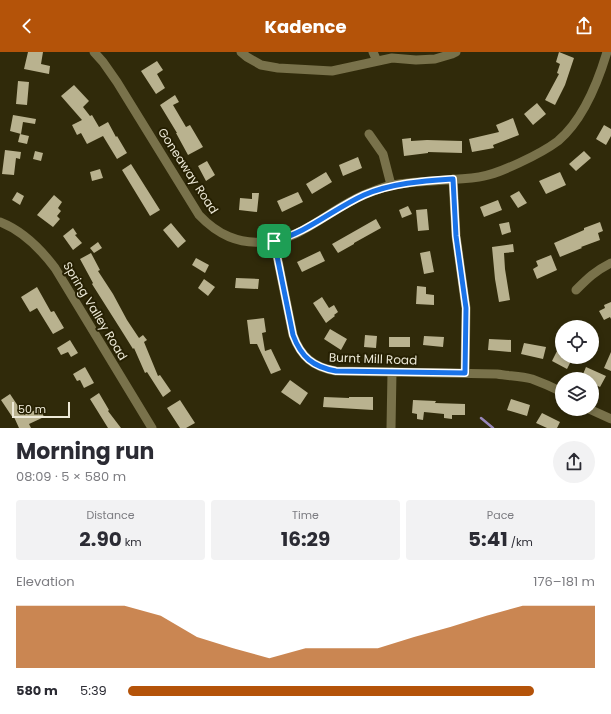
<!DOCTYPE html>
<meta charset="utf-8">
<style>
body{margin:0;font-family:Poppins,sans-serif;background:#f2f2f3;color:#2b2b33;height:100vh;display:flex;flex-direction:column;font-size:15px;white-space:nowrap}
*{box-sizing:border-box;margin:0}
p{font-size:13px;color:#7c7c81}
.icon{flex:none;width:22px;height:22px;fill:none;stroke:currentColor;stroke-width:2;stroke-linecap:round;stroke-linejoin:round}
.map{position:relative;height:376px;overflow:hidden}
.details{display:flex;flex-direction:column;background:#fff;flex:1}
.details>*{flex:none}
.tools{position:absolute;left:555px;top:268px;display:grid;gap:8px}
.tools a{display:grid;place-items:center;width:44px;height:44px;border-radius:50%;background:#fff;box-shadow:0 2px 6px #0003;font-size:20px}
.scale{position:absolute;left:12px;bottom:10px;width:58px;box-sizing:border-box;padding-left:4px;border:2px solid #ede9d7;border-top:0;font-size:11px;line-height:14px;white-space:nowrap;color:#ede9d7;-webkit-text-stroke:3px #262002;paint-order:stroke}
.pin{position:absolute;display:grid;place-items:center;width:34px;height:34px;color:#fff;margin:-17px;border-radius:8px;box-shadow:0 2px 6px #0006}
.round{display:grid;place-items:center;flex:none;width:42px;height:42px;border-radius:21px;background:#f2f2f3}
.overview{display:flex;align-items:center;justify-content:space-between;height:68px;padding:0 16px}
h1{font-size:22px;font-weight:700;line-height:30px}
.metrics{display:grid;grid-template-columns:repeat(3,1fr);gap:6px;height:68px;padding:4px 16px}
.metrics div{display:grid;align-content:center;border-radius:4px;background:#f2f2f3;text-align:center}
.metrics b{font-size:20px;font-weight:700}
.metrics small{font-size:11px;font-weight:400}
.metrics p{font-size:11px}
.chart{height:112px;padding:8px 16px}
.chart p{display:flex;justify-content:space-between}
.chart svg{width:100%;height:72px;margin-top:4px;fill:#b45309;opacity:.7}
ul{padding:0 16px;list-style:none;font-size:13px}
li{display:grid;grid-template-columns:64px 48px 1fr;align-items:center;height:30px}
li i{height:10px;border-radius:5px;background:#b45309}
header{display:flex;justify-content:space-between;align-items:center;height:52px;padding:0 16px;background:#b45309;color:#fff;font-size:18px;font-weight:700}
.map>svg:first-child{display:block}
</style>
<header><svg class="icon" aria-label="back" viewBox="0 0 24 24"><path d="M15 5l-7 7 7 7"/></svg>Kadence<svg class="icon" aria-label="share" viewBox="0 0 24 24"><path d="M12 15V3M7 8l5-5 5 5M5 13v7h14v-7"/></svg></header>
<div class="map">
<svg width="611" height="376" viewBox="0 0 611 376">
<rect width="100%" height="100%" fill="#302a0a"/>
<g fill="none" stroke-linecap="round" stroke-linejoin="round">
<!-- stream -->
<path stroke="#9887ba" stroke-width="2.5" d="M 481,366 L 493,376"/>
</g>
<!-- building -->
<path fill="#b9b28f" d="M 28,0 L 43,0 L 41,12 L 50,14 L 49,22 L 24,17 Z
M 559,0 L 574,6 L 565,33 L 555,53 L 545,48 L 559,22 L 557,21 L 560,12 L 556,10 Z
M 157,9 L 163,18 L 157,22 L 165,36 L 156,42 L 141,19 Z
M 18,29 L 29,30 L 27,53 L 16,52 Z
M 74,33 L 89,49 L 83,55 L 90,64 L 92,63 L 99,75 L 108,70 L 116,85 L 117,84 L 127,101 L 117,107 L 103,84 L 87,92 L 81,81 L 77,83 L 72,73 L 82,68 L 61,44 Z
M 175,43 L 179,50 L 173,53 L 186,75 L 190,73 L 203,95 L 188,103 L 176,81 L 177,81 L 160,53 Z
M 537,51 L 546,62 L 533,73 L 524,62 Z
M 13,63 L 36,67 L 35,72 L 23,70 L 21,82 L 10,79 Z
M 513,66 L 519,83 L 493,93 L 494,96 L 472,100 L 469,87 L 499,80 L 496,73 Z
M 604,73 L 611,77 L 611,84 L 606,93 L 596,87 Z
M 20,82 L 29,84 L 27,92 L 18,90 Z
M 411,86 L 411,89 L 427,88 L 462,89 L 462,101 L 428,100 L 428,101 L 404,104 L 402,87 Z
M 5,98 L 21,100 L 20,107 L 16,106 L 14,123 L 2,122 Z
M 35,99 L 43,101 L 41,109 L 33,107 Z
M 584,99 L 591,106 L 576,119 L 569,112 Z
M 358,105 L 362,116 L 343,124 L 339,113 Z
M 207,109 L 215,123 L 206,129 L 198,114 Z
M 131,112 L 160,158 L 150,164 L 122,118 Z
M 100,117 L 103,126 L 92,129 L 90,120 Z
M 326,120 L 332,130 L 312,142 L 306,132 Z
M 560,120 L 566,133 L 546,142 L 539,129 Z
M 519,139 L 527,151 L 518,156 L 510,144 Z
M 17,140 L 24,144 L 20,153 L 12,148 Z
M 298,140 L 303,150 L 282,160 L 277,149 Z
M 252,141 L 259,141 L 257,160 L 239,158 L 240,146 L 252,147 Z
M 54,143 L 62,150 L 58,156 L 61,159 L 57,164 L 60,167 L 53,175 L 37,163 Z
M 498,148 L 502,158 L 484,165 L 480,155 Z
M 408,154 L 412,162 L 402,166 L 399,158 Z
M 427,157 L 429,178 L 418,179 L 416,158 Z
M 376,167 L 381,176 L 354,191 L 354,192 L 338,201 L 332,192 Z
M 509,170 L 511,180 L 502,183 L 499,172 Z
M 600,170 L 603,179 L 598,181 L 600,188 L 581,195 L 582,196 L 560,205 L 554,191 L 584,178 L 584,176 Z
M 171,171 L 186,189 L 178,196 L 163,178 Z
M 73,176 L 77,182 L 75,183 L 82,191 L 73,198 L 63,184 Z
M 98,190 L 102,196 L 94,201 L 90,196 Z
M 513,192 L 514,200 L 504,201 L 505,217 L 510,248 L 499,250 L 495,227 L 492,195 Z
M 320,199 L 325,209 L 302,220 L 297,210 Z
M 430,199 L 434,220 L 424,222 L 420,201 Z
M 91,201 L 100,218 L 98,219 L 113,242 L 127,268 L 139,286 L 143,283 L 147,288 L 144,290 L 158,324 L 160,323 L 171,339 L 163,345 L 147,320 L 145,321 L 134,296 L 133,297 L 123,281 L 92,232 L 93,231 L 80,207 Z
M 551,203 L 557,218 L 537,227 L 533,217 L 538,214 L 536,209 Z
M 196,206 L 209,213 L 205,221 L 192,213 Z
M 236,226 L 259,227 L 258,237 L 235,236 Z
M 204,227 L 215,235 L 208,244 L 198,236 Z
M 417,234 L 426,235 L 426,242 L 434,243 L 434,253 L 416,252 Z
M 37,235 L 51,260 L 54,259 L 64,276 L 53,282 L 37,256 L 30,260 L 21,245 Z
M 322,245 L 329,256 L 334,253 L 338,260 L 334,263 L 335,264 L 326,271 L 313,251 Z
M 611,250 L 611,267 L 610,265 L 604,268 L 599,259 L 605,256 L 604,253 Z
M 264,266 L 266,280 L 262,281 L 265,299 L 271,297 L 281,318 L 271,322 L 257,292 L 250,292 L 247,268 Z
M 330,277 L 347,287 L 341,298 L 324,287 Z
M 365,283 L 377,284 L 376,296 L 364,295 Z
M 424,284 L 444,285 L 443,295 L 423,293 Z
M 389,285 L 410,285 L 410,295 L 389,295 Z
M 489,287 L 511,288 L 511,300 L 488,298 Z
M 70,288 L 78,301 L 71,305 L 68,300 L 61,303 L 57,296 Z
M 562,289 L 562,305 L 569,305 L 572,307 L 567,317 L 552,309 Z
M 524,291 L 546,295 L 543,307 L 521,302 Z
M 611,300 L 611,319 L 604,316 Z
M 85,315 L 94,331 L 84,336 L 80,328 L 77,329 L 73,322 Z
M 586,315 L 606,324 L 600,335 L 592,331 L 592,327 L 581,327 Z
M 290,328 L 308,341 L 300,353 L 281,340 Z
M 99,341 L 109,358 L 108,359 L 121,376 L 108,376 L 90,347 Z
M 10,342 L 24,363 L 40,356 L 44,365 L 29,372 L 31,376 L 19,376 L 14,365 L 13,366 L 1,348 Z
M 324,345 L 349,346 L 349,345 L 373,345 L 373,358 L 323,355 Z
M 511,347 L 530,353 L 527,364 L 507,358 Z
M 180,348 L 195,371 L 186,376 L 180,376 L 167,356 Z
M 413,348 L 436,349 L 435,351 L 465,352 L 465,363 L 452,363 L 452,367 L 444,366 L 444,362 L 424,360 L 423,368 L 417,367 L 417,362 L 412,361 Z
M 542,361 L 560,370 L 557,376 L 547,376 L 536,371 Z"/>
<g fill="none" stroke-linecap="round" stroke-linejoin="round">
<!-- minor -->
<path stroke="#79724b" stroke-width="9" d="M 94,0 L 103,10 L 117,30 L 199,163 C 218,183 238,192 266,190 C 301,188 333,155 366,142 C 374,139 383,135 392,133 C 421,128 450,129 479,125 C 493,123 506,117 519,111 C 532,105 546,98 558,89 C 583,68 598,30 607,0
M 241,0 L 247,5 L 261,13 L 278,16 L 332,19 L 392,6 L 416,8 L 435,7 L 452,2 L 456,0
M 373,0 L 377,9
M 369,82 L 383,102 L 391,133
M 453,127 L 456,184 L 466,256 L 465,321
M 0,170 C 23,179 40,196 55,216 L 152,376
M 274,189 L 293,283 C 301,305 313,315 336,319 L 497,322 C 509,324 521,324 532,327 C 543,331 552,335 562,340
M 576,238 C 588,226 595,219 611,211
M 589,357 L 611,367
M 391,376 L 392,320"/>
</g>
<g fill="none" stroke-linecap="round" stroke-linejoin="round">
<defs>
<path id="route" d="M 453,127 L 456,184 L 466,256 L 465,321 L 336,319 C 313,315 301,305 293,283 L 274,189 C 307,181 333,157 364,143 C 392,131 423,129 453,127 Z"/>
</defs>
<!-- route casing -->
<use href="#route" stroke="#fff" stroke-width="8"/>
<!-- route -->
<use href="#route" stroke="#1a73e8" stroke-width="5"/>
</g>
<g text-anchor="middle" stroke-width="4" stroke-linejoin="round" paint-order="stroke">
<!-- street labels -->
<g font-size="12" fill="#ede9d7" stroke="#262002">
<text transform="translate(188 119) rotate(57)" y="4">Goneaway Road</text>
<text transform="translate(95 259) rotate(59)" y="4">Spring Valley Road</text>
<text transform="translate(373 307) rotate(2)" y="4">Burnt Mill Road</text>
</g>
</g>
</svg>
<div class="tools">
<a><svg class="icon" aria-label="locate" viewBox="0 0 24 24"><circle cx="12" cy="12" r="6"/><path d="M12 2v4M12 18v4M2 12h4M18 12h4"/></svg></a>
<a><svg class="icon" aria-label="layers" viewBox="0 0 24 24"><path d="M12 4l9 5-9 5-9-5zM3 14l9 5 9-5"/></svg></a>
</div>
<div class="scale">50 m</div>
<div class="pin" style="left:274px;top:189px;background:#1e9e55"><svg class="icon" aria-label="arrive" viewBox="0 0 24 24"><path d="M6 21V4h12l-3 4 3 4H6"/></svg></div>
</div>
<section class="details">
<div class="overview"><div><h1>Morning run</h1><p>08:09 · 5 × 580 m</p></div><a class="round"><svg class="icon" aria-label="share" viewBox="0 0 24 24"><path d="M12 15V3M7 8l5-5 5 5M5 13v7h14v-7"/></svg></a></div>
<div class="metrics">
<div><p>Distance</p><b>2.90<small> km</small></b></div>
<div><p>Time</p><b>16:29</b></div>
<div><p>Pace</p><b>5:41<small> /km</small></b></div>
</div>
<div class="chart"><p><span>Elevation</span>176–181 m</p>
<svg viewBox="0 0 160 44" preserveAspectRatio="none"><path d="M0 44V6L10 6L20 6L30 6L40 12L50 25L60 32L70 38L80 32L90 32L100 32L110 25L120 19L130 12L140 6L150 6L160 6V44z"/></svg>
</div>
<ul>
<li><b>580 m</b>5:39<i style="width:87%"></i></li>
</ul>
</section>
